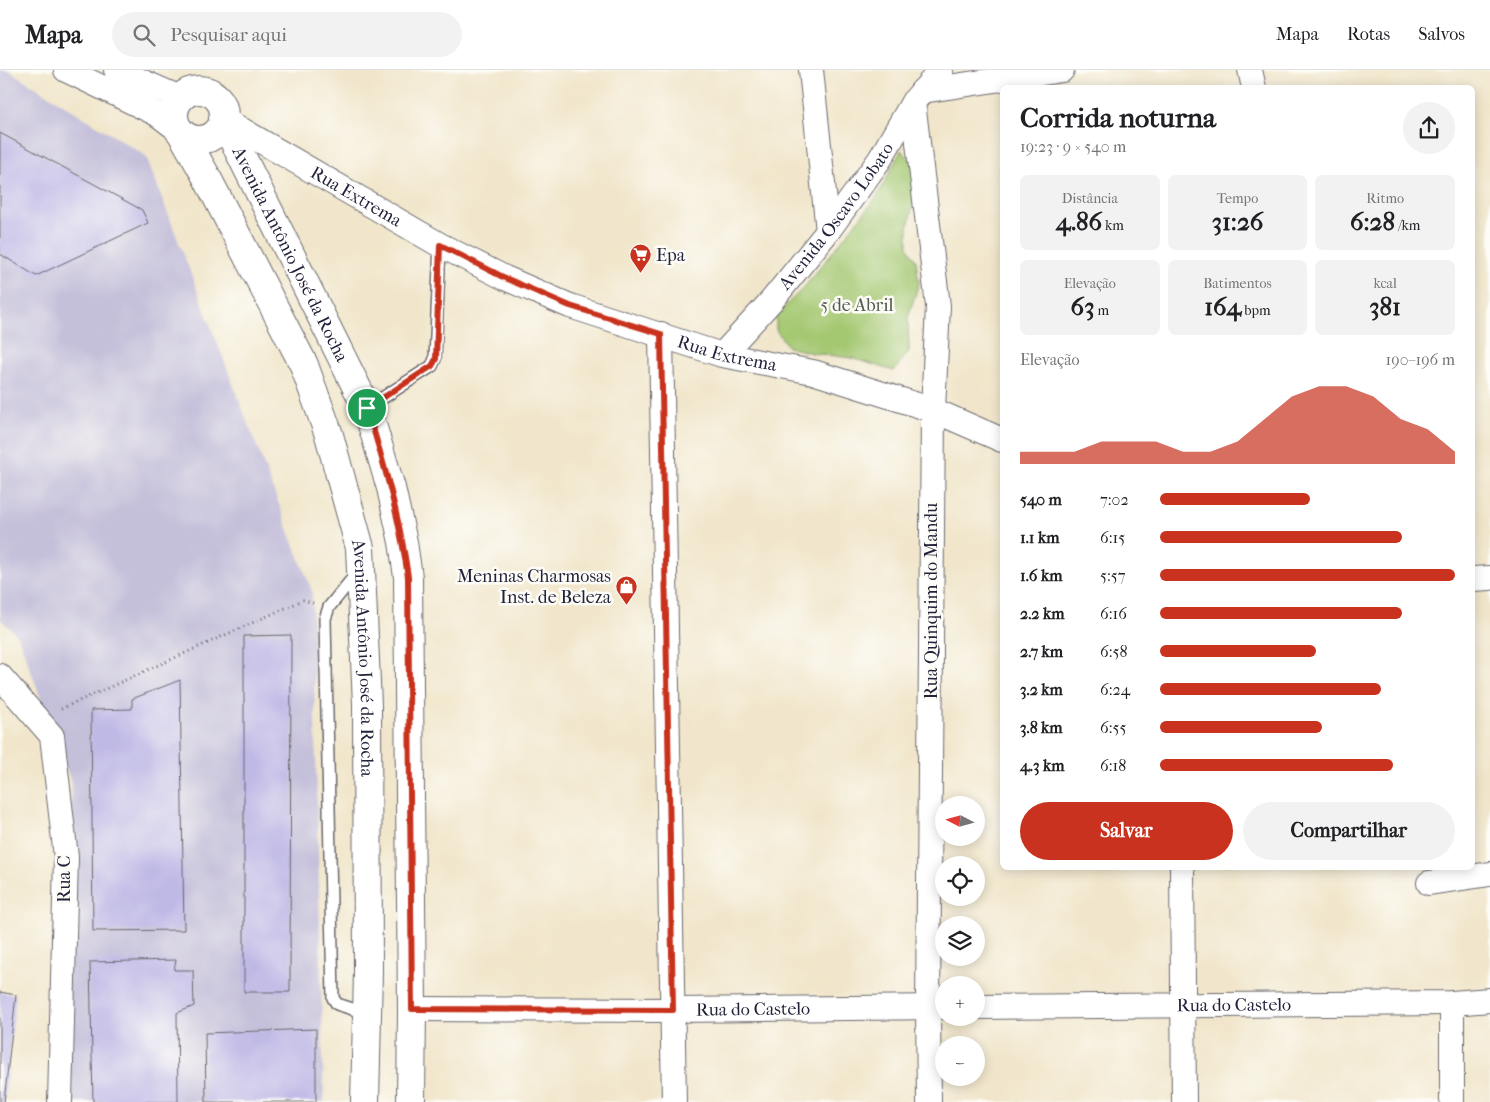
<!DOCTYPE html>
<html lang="pt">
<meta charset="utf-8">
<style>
body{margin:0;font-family:"IM FELL French Canon",serif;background:#f2f2f2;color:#202124;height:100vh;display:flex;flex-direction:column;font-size:19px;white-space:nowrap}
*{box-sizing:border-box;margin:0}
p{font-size:16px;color:#757577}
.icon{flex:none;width:28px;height:28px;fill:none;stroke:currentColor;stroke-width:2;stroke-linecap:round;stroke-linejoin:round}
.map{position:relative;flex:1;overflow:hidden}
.sheet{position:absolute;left:1000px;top:15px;width:475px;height:785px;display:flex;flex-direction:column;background:#fff;border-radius:8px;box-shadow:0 2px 12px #0003}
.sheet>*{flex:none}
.needle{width:32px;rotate:276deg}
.controls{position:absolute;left:935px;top:726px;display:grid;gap:10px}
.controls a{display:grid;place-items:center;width:50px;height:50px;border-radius:50%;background:#fff;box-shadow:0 2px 12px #0003;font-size:25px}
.pin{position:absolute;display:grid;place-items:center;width:42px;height:42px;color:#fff;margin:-21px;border:2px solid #fff;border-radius:50%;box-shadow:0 1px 5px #0007}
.round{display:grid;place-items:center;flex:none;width:52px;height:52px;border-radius:26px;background:#f2f2f2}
.summary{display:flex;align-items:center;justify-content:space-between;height:85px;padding:0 20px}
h1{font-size:28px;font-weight:700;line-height:38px}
.figures{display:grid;grid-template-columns:repeat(3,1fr);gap:8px;height:85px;padding:5px 20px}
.figures div{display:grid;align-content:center;border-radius:8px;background:#f2f2f2;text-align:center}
.figures b{font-size:25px;font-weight:700}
.figures small{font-size:14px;font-weight:400}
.figures p{font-size:14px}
.chart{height:140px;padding:10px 20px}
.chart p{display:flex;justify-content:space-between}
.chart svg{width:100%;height:90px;margin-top:5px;fill:#c8321e;opacity:.7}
.action{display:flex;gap:10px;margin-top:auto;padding:10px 20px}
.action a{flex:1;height:58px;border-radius:30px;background:#c8321e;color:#fff;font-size:20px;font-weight:700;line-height:58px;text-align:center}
.action a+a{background:#f2f2f2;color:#202124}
ul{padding:0 20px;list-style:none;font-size:16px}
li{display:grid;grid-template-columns:80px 60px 1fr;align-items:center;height:38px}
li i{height:12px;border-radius:6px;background:#c8321e}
header{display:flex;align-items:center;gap:30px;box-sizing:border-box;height:70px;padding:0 25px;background:#fff;border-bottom:1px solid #e0e0e0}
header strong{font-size:24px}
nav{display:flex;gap:28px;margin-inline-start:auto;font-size:18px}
.search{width:350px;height:45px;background:#f2f2f2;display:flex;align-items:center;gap:12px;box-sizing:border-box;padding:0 18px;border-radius:28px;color:#757577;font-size:19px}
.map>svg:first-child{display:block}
</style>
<header>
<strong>Mapa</strong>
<div class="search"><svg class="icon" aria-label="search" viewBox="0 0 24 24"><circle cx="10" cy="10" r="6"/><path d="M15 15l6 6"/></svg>Pesquisar aqui</div>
<nav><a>Mapa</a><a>Rotas</a><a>Salvos</a></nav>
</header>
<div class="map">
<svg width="1490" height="1032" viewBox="0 0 1490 1032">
<rect width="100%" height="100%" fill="#fdfcf7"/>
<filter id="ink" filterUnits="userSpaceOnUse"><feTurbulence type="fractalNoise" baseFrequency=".02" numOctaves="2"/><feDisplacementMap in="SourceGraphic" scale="10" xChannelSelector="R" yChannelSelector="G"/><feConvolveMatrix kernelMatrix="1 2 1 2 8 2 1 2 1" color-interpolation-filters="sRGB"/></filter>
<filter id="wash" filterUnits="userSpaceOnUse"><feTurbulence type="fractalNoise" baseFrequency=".0096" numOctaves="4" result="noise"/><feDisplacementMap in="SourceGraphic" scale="20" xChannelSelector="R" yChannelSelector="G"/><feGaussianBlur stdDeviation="1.12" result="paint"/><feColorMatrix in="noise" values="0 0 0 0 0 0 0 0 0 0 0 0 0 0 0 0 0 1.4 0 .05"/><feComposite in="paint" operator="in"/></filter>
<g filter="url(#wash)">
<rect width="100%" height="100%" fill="#f1e6cb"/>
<!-- industrial -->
<path fill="#c5c0da" d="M 0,0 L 8,0 L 146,86 L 312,521 L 324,1032 L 51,1032 L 72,714 L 18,566 L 0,549 Z"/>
<!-- green -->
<path fill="#a4c871" stroke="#637556" d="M 901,80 L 916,96 L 914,129 L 908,158 L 908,177 L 916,191 L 919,213 L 908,247 L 909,281 L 894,301 L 851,288 L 812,283 L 788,277 L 776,260 L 776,245 L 806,215 L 876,128 Z"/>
<g id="blocks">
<!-- building -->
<path fill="#bfb9e6" d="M 0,63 L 142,140 L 148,153 L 36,206 L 0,184 Z
M 291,565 L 290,922 L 244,922 L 244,566 Z
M 180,610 L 184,860 L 93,861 L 91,640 L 132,639 L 132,629 Z
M 176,890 L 174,900 L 193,900 L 194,936 L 177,943 L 178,1032 L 93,1032 L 90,892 Z
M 0,922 L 16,925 L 4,1032 L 0,1032 Z
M 316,959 L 316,1032 L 206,1032 L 205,963 Z"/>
</g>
</g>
<g filter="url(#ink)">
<use href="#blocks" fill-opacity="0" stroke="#6a676d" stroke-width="1"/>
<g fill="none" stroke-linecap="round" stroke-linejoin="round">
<defs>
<path id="lane" d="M 367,338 L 432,296 L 435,289 L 440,175
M 357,503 L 329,537 L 325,549 L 333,928 L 337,934 L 368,944"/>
<g id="street">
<path d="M 66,0 L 157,44 L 181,62"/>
<path d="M 116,0 L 180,28"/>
<path d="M 811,0 L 828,161"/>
<path d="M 1250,0 L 1254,18"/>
<path d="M 922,21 L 1062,0"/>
<path d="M 913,32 L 938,236 L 933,340 L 928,937 L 929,1032"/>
<path id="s1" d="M 223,49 L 440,175 L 505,208 L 570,236 L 722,285 L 813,302 L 933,340 L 1002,370"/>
<path d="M 661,264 L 674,1032"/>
<path id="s2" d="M 722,285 L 773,229 L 828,161 L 880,89 L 913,32 L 941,0"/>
<path d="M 1472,509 L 1490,508"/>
<path d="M 0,606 L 52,666 L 66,787 L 60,1032"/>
<path d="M 1182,798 L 1184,1032"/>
<path d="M 1429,813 L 1490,804"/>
<path d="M 1452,933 L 1452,1032"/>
<path id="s3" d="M 976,937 L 1452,933 L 1490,930"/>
<path id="s4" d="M 412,939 L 673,940 L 942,937"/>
</g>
<g id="secondary">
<circle cx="199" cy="45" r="25"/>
<path id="s5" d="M 223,49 L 367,338 L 391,418 L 403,472 L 408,507 L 412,939 L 411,1032"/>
<path id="s6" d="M 181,62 L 205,104 L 304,295 L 329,365 L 360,478 L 367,635 L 368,901 L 365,1032"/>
</g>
</defs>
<!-- lane casing -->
<use href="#lane" stroke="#6a676d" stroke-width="14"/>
<!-- street casing -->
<use href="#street" stroke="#6a676d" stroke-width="26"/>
<!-- secondary casing -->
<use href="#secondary" stroke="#6a676d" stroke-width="30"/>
<!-- path -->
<path stroke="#6a676d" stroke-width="3" stroke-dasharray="1 4" stroke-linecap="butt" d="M 61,639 L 303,530 L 313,533"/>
<!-- lane -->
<use href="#lane" stroke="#fff" stroke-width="11"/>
<!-- street -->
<use href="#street" stroke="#fff" stroke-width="24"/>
<!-- secondary -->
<use href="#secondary" stroke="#fff" stroke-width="28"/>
</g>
</g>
<g fill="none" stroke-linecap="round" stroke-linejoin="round" filter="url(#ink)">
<defs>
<path id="route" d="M 440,175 L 505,208 L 570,236 L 661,264 L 673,940 L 412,939 L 408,507 C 400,449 384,394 367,338 L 432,296 L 436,289 Z"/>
</defs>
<!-- route casing -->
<use href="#route" stroke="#fff" stroke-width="10"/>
<!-- route -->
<use href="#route" stroke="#c8321e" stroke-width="6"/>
</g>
<!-- icons -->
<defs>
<symbol id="supermarket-pin" viewBox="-11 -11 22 30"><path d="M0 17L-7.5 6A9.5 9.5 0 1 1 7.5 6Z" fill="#c8321e" stroke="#fdfcf7"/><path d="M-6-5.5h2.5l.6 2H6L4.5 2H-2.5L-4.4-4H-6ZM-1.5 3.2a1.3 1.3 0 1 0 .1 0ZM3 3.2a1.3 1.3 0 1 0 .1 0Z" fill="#fff"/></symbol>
<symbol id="shop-pin" viewBox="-11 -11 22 30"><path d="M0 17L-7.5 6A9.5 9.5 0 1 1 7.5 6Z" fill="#c8321e" stroke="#fdfcf7"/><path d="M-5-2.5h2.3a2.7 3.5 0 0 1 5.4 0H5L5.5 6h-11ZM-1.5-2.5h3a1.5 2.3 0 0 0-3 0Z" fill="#fff"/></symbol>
</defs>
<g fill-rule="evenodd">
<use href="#supermarket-pin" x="628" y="172" width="25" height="34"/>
<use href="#shop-pin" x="614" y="504" width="25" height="34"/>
</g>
<g text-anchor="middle" stroke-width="5" stroke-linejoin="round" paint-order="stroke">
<!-- street labels -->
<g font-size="18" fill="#22223b" stroke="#fdfcf7">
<text dy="6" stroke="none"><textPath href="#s1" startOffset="154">Rua Extrema</textPath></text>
<text dy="6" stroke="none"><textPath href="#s2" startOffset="180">Avenida Oscavo Lobato</textPath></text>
<text dy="6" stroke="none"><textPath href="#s5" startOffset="151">Avenida Antônio José da Rocha</textPath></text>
<text dy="6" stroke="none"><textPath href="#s1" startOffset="559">Rua Extrema</textPath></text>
<text transform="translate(931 531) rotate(-90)" y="6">Rua Quinquim do Mandu</text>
<text dy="6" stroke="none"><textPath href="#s6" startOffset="565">Avenida Antônio José da Rocha</textPath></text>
<text transform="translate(64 809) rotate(-90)" y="6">Rua C</text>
<text dy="6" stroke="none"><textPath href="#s3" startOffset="258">Rua do Castelo</textPath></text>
<text dy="6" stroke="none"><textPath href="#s4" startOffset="341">Rua do Castelo</textPath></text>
</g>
<!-- poi labels -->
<g font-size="18" fill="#22223b" stroke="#fdfcf7" text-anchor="start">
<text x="656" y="191">Epa</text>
<text x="611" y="512" text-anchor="end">Meninas Charmosas<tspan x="611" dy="21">Inst. de Beleza</tspan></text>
</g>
<!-- park labels -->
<g font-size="18" fill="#505c4e" stroke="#fdfcf7">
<text x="857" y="241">5 de Abril</text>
</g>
</g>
</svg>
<div class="controls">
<a><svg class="needle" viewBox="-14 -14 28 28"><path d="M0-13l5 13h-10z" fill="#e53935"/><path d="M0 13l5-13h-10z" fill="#757577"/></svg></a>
<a><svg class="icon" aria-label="locate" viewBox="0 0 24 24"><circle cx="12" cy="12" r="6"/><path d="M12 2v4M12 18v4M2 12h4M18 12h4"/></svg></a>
<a><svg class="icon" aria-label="layers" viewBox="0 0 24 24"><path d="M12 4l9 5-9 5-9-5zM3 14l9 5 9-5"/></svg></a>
<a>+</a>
<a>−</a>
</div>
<div class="pin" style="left:367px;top:338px;background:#1e9e55"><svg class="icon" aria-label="arrive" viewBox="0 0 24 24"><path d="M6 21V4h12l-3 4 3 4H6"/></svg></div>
<section class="sheet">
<div class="summary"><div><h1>Corrida noturna</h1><p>19:23 · 9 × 540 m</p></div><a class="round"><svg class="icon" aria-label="share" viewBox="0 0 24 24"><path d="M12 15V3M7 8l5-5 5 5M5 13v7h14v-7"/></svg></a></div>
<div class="figures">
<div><p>Distância</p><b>4.86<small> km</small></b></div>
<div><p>Tempo</p><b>31:26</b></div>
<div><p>Ritmo</p><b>6:28<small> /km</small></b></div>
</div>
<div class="figures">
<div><p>Elevação</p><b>63<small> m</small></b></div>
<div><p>Batimentos</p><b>164<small> bpm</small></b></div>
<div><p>kcal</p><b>381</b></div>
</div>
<div class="chart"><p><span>Elevação</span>190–196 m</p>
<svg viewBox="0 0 160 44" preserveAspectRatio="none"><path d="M0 44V38L10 38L20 38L30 33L40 33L50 33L60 38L70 38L80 33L90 22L100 11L110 6L120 6L130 11L140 22L150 27L160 38V44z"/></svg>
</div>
<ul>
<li><b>540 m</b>7:02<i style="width:51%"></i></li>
<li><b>1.1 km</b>6:15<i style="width:82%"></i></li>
<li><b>1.6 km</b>5:57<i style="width:100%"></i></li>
<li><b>2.2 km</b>6:16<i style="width:82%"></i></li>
<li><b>2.7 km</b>6:58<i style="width:53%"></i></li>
<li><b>3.2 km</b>6:24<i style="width:75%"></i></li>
<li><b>3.8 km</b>6:55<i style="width:55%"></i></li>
<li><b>4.3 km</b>6:18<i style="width:79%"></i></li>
</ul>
<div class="action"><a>Salvar</a><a>Compartilhar</a></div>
</section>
</div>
